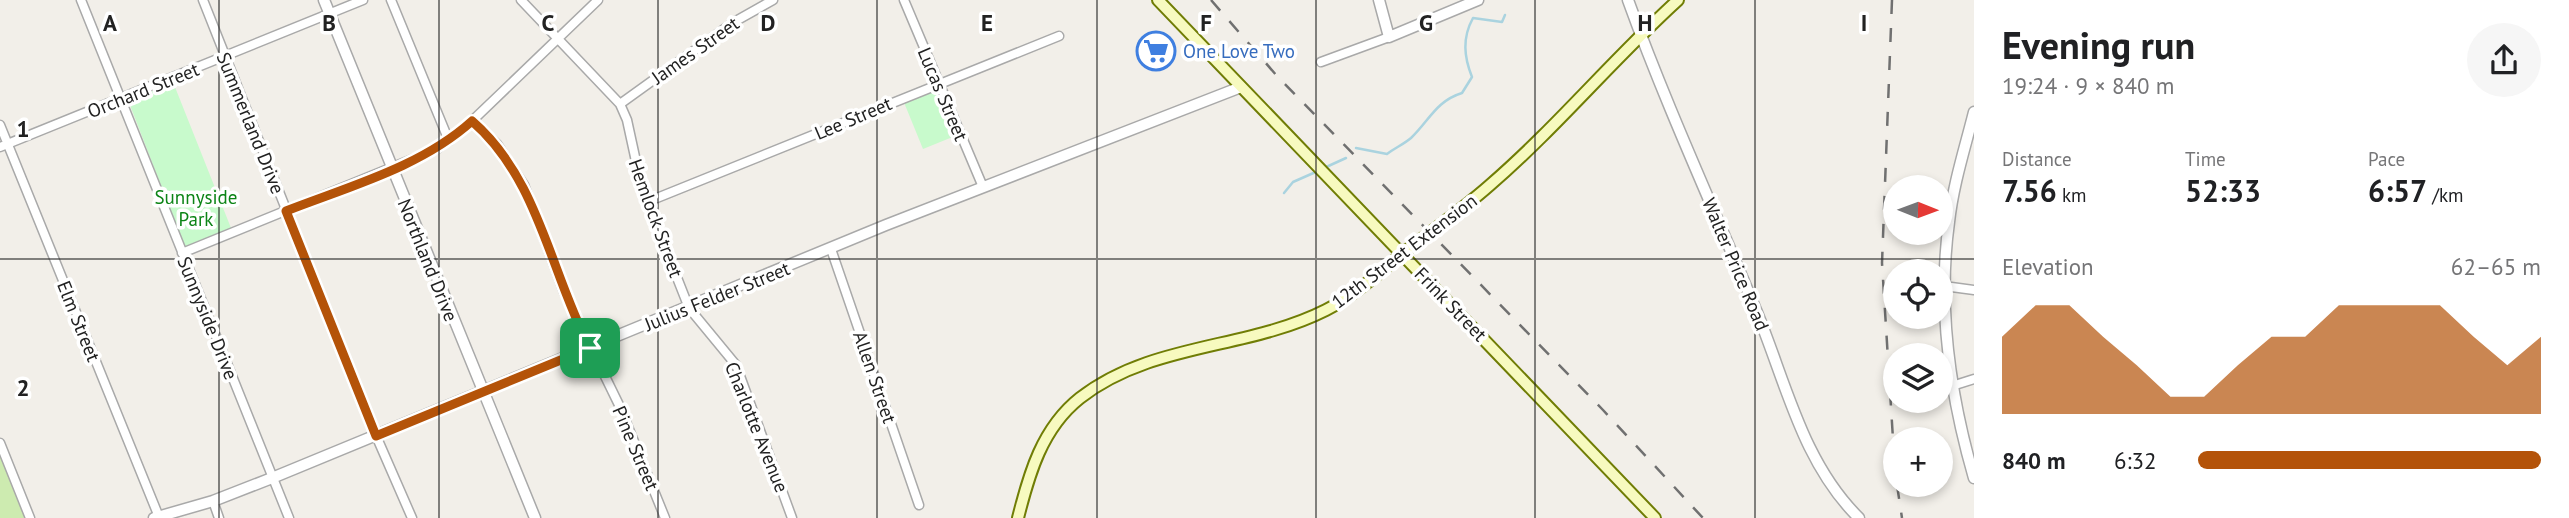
<!DOCTYPE html>
<meta charset="utf-8">
<style>
body{margin:0;font-family:"PT Sans",sans-serif;background:#f6f6f6;color:#202124;height:100vh;display:flex;flex-direction:column;font-size:26px;white-space:nowrap}
*{box-sizing:border-box;margin:0}
p{font-size:23px;color:#757577}
.icon{flex:none;width:38px;height:38px;fill:none;stroke:currentColor;stroke-width:2;stroke-linecap:round;stroke-linejoin:round}
.map{position:relative;flex:1;overflow:hidden}
.sheet{display:flex;flex-direction:column;background:#fff;width:595px}
.sheet>*{flex:none}
.needle{width:46px;rotate:91deg}
.tools{position:absolute;left:1883px;top:175px;display:grid;gap:14px}
.tools a{display:grid;place-items:center;width:70px;height:70px;border-radius:50%;background:#fff;box-shadow:0 4px 10px #0003;font-size:35px}
.pin{position:absolute;display:grid;place-items:center;width:60px;height:60px;color:#fff;margin:-30px;border-radius:14px;box-shadow:0 4px 10px #0006}
.round{display:grid;place-items:center;flex:none;width:74px;height:74px;border-radius:37px;background:#f6f6f6}
.summary{display:flex;align-items:center;justify-content:space-between;height:119px;padding:0 28px}
h1{font-size:38px;font-weight:700;line-height:52px}
.figures{display:grid;grid-template-columns:repeat(3,1fr);gap:10px;height:119px;padding:7px 28px}
.figures div{display:grid;align-content:center}
.figures b{font-size:30px;font-weight:700}
.figures small{font-size:19px;font-weight:400}
.figures p{font-size:19px}
.chart{height:196px;padding:14px 28px}
.chart p{display:flex;justify-content:space-between}
.chart svg{width:100%;height:126px;margin-top:7px;fill:#b45309;opacity:.7}
ul{padding:0 28px;list-style:none;font-size:23px}
li{display:grid;grid-template-columns:112px 84px 1fr;align-items:center;height:52px}
li i{height:18px;border-radius:9px;background:#b45309}
main{display:flex;flex:1;min-height:0}
.map>svg:first-child{display:block}
</style>
<main>
<div class="map">
<svg width="1974" height="518" viewBox="0 0 1974 518">
<rect width="100%" height="100%" fill="#f2efe9"/>
<!-- grass -->
<path fill="#cdebb0" d="M 0,454 L 25,518 L 0,518 Z"/>
<!-- park -->
<path fill="#c8facc" d="M 173,82 L 231,228 L 185,248 L 128,100 Z
M 936,87 L 955,136 L 923,149 L 903,100 Z"/>
<g fill="none" stroke-linecap="round" stroke-linejoin="round">
<!-- stream -->
<path stroke="#aad3df" stroke-width="2.5" d="M 1356,148 L 1387,154 C 1395,148 1404,144 1411,138 C 1429,121 1436,101 1462,93 L 1472,77 C 1464,57 1462,38 1473,18 L 1502,22 L 1505,15
M 1324,168 L 1346,158
M 1284,193 L 1293,182 L 1318,171"/>
<defs>
<path id="minor" d="M 81,0 L 289,518
M 203,0 L 374,431 L 412,518
M 391,0 L 449,141
M 521,0 L 620,104 L 627,120 L 642,189 L 689,308 L 736,365 L 792,518
M 904,0 L 983,187
M 1321,62 L 1389,37
M 620,104 L 734,22 L 773,0
M 472,121 L 497,144 L 524,185 L 564,292 L 620,407 L 665,518
M 0,125 L 159,517
M 0,147 L 363,0
M 647,202 L 1059,36
M 831,249 L 919,505
M 182,253 L 437,149 L 472,121 L 598,0
M 1944,286 L 1974,290
M 1952,386 L 1974,379
M 0,443 L 30,518
M 213,501 L 219,518"/>
<path id="tertiary" d="M 324,0 L 535,518
M 1379,0 L 1389,37 L 1478,0
M 1628,0 C 1666,105 1713,207 1756,310 C 1786,382 1802,462 1859,518
M 1974,112 C 1965,148 1953,185 1949,222 C 1937,309 1950,395 1974,478
M 154,518 L 213,501 L 272,478 L 886,225 L 1241,87"/>
<path id="secondary" d="M 1158,0 L 1655,518
M 1018,518 C 1029,474 1042,428 1080,398 C 1152,342 1247,350 1326,310 C 1356,295 1381,271 1407,250 C 1435,229 1464,208 1490,185 C 1557,127 1613,59 1678,0"/>
</defs>
<!-- minor casing -->
<use href="#minor" stroke="#a9a9a9" stroke-width="11"/>
<!-- tertiary casing -->
<use href="#tertiary" stroke="#a9a9a9" stroke-width="13"/>
<!-- secondary casing -->
<use href="#secondary" stroke="#707d05" stroke-width="14"/>
<!-- minor -->
<use href="#minor" stroke="#fff" stroke-width="8"/>
<!-- tertiary -->
<use href="#tertiary" stroke="#fff" stroke-width="10"/>
<!-- secondary -->
<use href="#secondary" stroke="#f7fabf" stroke-width="10"/>
<!-- rail -->
<path stroke="#707070" stroke-width="2.5" stroke-dasharray="14 14" stroke-linecap="butt" d="M 1211,0 L 1277,76 L 1603,410 L 1703,518
M 1892,0 L 1882,263 L 1895,471
M 1897,485 L 1902,518"/>
</g>
<g fill="none" stroke-linecap="round" stroke-linejoin="round">
<defs>
<path id="route" d="M 472,121 C 539,179 550,272 590,348 L 376,436 L 286,211 C 350,186 421,167 472,121 Z"/>
</defs>
<!-- route casing -->
<use href="#route" stroke="#fff" stroke-width="14"/>
<!-- route -->
<use href="#route" stroke="#b45309" stroke-width="9"/>
</g>
<!-- grid -->
<path fill="none" stroke="#222" stroke-width="2" stroke-opacity="0.55" d="M 219,0 L 219,518M 439,0 L 439,518M 658,0 L 658,518M 877,0 L 877,518M 1097,0 L 1097,518M 1316,0 L 1316,518M 1535,0 L 1535,518M 1755,0 L 1755,518M 0,259 L 1974,259"/>
<!-- icons -->
<defs>
<symbol id="supermarket-ring" viewBox="-11 -11 22 22"><circle r="9.5" fill="#fff" stroke="#3f7fe0" stroke-width="1.5"/><path d="M-6-5.5h2.5l.6 2H6L4.5 2H-2.5L-4.4-4H-6ZM-1.5 3.2a1.3 1.3 0 1 0 .1 0ZM3 3.2a1.3 1.3 0 1 0 .1 0Z" fill="#3f7fe0"/></symbol>
</defs>
<g fill-rule="evenodd">
<use href="#supermarket-ring" x="1134" y="29" width="44" height="44"/>
</g>
<g text-anchor="middle" stroke-width="7" stroke-linejoin="round" paint-order="stroke">
<!-- street labels -->
<g font-size="19" fill="#222" stroke="#fff">
<text transform="translate(695 50) rotate(-35)" y="7">James Street</text>
<text transform="translate(143 90) rotate(-22)" y="7">Orchard Street</text>
<text transform="translate(943 94) rotate(67)" y="7">Lucas Street</text>
<text transform="translate(853 118) rotate(-23)" y="7">Lee Street</text>
<text transform="translate(251 123) rotate(68)" y="7">Summerland Drive</text>
<text transform="translate(656 218) rotate(70)" y="7">Hemlock Street</text>
<text transform="translate(1404 251) rotate(-37)" y="7">12th Street Extension</text>
<text transform="translate(428 260) rotate(68)" y="7">Northland Drive</text>
<text transform="translate(1736 264) rotate(67)" y="7">Walter Price Road</text>
<text transform="translate(717 296) rotate(-22)" y="7">Julius Felder Street</text>
<text transform="translate(1451 304) rotate(46)" y="7">Frink Street</text>
<text transform="translate(208 318) rotate(68)" y="7">Sunnyside Drive</text>
<text transform="translate(79 321) rotate(68)" y="7">Elm Street</text>
<text transform="translate(875 377) rotate(71)" y="7">Allen Street</text>
<text transform="translate(757 427) rotate(68)" y="7">Charlotte Avenue</text>
<text transform="translate(636 448) rotate(67)" y="7">Pine Street</text>
</g>
<!-- shop labels -->
<g font-size="19" fill="#366cbe" stroke="#fff" text-anchor="start">
<text x="1183" y="58">One Love Two</text>
</g>
<!-- park labels -->
<g font-size="19" fill="#0c8416" stroke="#fff">
<text x="196" y="204">Sunnyside<tspan x="196" dy="22">Park</tspan></text>
</g>
</g>
<g font-size="23" text-anchor="middle" font-weight="bold" fill="#222" stroke="#fff" stroke-width="7" stroke-linejoin="round" paint-order="stroke">
<text x="110" y="31">A</text>
<text x="329" y="31">B</text>
<text x="548" y="31">C</text>
<text x="768" y="31">D</text>
<text x="987" y="31">E</text>
<text x="1206" y="31">F</text>
<text x="1426" y="31">G</text>
<text x="1645" y="31">H</text>
<text x="1864" y="31">I</text>
<text x="23" y="137">1</text>
<text x="23" y="396">2</text>
</g>
</svg>
<div class="tools">
<a><svg class="needle" viewBox="-14 -14 28 28"><path d="M0-13l5 13h-10z" fill="#e53935"/><path d="M0 13l5-13h-10z" fill="#757577"/></svg></a>
<a><svg class="icon" aria-label="locate" viewBox="0 0 24 24"><circle cx="12" cy="12" r="6"/><path d="M12 2v4M12 18v4M2 12h4M18 12h4"/></svg></a>
<a><svg class="icon" aria-label="layers" viewBox="0 0 24 24"><path d="M12 4l9 5-9 5-9-5zM3 14l9 5 9-5"/></svg></a>
<a>+</a>
</div>
<div class="pin" style="left:590px;top:348px;background:#1e9e55"><svg class="icon" aria-label="arrive" viewBox="0 0 24 24"><path d="M6 21V4h12l-3 4 3 4H6"/></svg></div>
</div>
<section class="sheet">
<div class="summary"><div><h1>Evening run</h1><p>19:24 · 9 × 840 m</p></div><a class="round"><svg class="icon" aria-label="share" viewBox="0 0 24 24"><path d="M12 15V3M7 8l5-5 5 5M5 13v7h14v-7"/></svg></a></div>
<div class="figures">
<div><p>Distance</p><b>7.56<small> km</small></b></div>
<div><p>Time</p><b>52:33</b></div>
<div><p>Pace</p><b>6:57<small> /km</small></b></div>
</div>
<div class="chart"><p><span>Elevation</span>62–65 m</p>
<svg viewBox="0 0 160 44" preserveAspectRatio="none"><path d="M0 44V17L10 6L20 6L30 17L40 27L50 38L60 38L70 27L80 17L90 17L100 6L110 6L120 6L130 6L140 17L150 27L160 17V44z"/></svg>
</div>
<ul>
<li><b>840 m</b>6:32<i style="width:100%"></i></li>
</ul>
</section>
</main>
